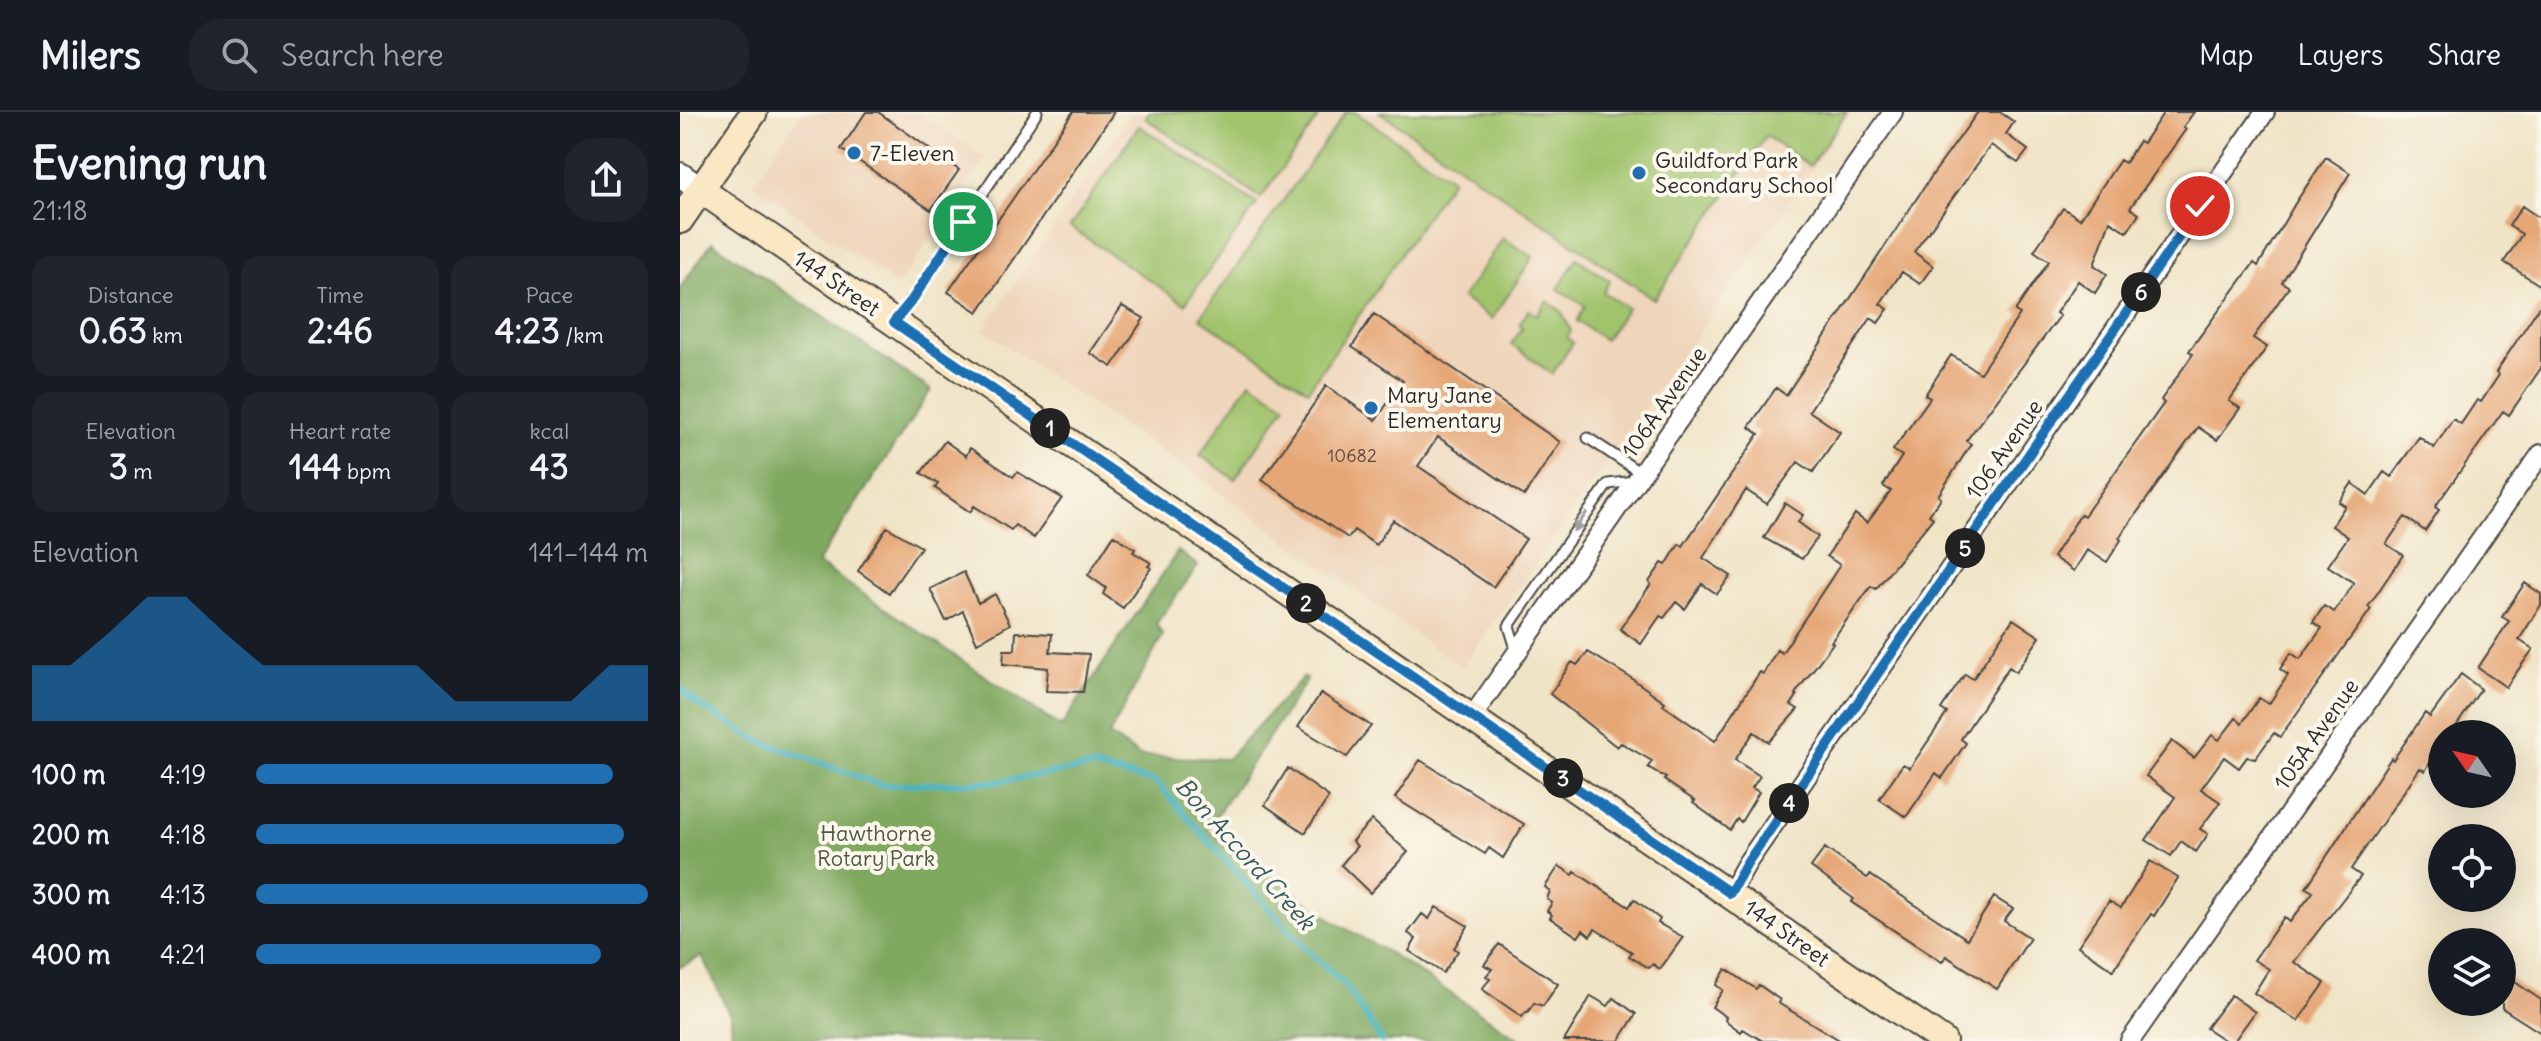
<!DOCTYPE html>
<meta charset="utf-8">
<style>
body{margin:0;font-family:Delius,sans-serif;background:#20242c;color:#f1f3f6;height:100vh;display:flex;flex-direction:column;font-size:30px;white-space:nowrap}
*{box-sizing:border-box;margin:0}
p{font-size:26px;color:#9ea1a6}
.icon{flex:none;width:44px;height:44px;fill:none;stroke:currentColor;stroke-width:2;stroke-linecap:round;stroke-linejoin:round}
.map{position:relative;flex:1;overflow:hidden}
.sheet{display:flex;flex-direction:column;background:#171b24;width:680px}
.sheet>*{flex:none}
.needle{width:52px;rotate:304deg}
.tools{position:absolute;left:1748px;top:608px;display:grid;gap:16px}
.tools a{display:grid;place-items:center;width:88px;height:88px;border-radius:50%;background:#171b24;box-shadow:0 8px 32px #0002;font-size:40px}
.pin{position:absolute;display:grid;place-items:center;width:68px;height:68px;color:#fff;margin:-34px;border:4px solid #fff;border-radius:50%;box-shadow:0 2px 8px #0007}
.km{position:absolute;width:40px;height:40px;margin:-20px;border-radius:50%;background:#222;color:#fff;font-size:22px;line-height:40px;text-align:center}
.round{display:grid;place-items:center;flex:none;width:84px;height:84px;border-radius:32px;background:#20242c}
.summary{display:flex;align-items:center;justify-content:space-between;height:136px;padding:0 32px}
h1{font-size:44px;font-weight:800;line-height:60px}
.figures{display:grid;grid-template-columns:repeat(3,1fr);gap:12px;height:136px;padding:8px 32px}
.figures div{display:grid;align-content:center;border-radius:20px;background:#20242c;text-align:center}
.figures b{font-size:34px;font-weight:800}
.figures small{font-size:22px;font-weight:400}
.figures p{font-size:22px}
.chart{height:224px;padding:16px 32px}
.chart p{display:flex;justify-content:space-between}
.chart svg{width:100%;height:144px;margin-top:8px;fill:#1f6fb2;opacity:.7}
ul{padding:0 32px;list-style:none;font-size:26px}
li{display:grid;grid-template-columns:128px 96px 1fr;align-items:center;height:60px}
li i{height:20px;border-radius:10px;background:#1f6fb2}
header{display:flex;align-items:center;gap:48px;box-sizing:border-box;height:112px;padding:0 40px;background:#171b24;border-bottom:2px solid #363941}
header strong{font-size:38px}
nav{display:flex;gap:44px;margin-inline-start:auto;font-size:28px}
.search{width:560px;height:72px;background:#20242c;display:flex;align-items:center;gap:20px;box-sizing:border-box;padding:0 28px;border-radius:32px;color:#9ea1a6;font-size:30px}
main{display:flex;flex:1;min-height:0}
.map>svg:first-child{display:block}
</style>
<header>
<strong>Milers</strong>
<div class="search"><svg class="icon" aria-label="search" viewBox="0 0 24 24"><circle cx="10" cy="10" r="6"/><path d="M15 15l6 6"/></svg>Search here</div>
<nav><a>Map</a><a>Layers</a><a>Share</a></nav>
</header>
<main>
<section class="sheet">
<div class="summary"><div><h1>Evening run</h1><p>21:18</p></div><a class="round"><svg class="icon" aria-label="share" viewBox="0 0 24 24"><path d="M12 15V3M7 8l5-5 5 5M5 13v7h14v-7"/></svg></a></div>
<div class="figures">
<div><p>Distance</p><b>0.63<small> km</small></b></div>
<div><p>Time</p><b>2:46</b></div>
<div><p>Pace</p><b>4:23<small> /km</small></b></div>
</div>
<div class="figures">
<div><p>Elevation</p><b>3<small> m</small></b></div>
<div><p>Heart rate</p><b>144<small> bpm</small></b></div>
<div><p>kcal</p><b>43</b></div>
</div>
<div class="chart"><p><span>Elevation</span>141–144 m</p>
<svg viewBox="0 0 160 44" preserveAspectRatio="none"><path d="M0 44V27L10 27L20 17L30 6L40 6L50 17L60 27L70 27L80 27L90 27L100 27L110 38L120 38L130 38L140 38L150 27L160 27V44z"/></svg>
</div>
<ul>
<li><b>100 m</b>4:19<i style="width:91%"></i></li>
<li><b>200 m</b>4:18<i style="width:94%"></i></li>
<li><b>300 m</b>4:13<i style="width:100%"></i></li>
<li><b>400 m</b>4:21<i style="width:88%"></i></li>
</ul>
</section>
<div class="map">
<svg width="1861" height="929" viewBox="0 0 1861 929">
<rect width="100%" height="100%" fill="#fbf7ec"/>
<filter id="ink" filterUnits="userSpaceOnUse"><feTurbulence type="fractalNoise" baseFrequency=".0125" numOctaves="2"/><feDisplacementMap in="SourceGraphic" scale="16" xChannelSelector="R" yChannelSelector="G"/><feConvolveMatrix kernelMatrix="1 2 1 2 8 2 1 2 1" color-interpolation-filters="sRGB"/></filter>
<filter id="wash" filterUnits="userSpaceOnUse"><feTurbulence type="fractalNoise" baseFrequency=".006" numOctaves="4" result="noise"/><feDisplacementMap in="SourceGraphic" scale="32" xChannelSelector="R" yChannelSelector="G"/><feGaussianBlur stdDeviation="1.8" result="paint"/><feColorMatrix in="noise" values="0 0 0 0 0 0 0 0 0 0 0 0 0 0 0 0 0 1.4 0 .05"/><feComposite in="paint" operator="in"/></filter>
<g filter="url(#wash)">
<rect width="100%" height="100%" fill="#f0e4c6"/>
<!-- built -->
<path fill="#efd6bb" d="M 121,0 L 237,0 L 306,46 L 218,174 L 73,72 Z
M 452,0 L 1171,0 L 1066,153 L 782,556 L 531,374 L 303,218 Z"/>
<!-- green -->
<path fill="#a0c36c" stroke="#66774c" stroke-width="2" d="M 469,0 L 642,0 L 581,86 L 465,6 Z
M 666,0 L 675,0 L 772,67 L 628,278 L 520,206 Z
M 700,0 L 1167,0 L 1130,54 L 1086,24 L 974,187 Z
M 459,14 L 577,92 L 505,192 L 390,115 Z
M 823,126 L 853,145 L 812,207 L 782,186 Z
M 897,146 L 930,169 L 923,180 L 947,196 L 925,228 L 897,209 L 905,194 L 878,177 Z
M 867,189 L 881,199 L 891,219 L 887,226 L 893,231 L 872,262 L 831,232 L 843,215 L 839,212 L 849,198 L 857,203 Z
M 570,269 L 606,293 L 555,367 L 520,343 Z"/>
<!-- forest -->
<path fill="#80a960" stroke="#566a46" stroke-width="2" d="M 32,130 L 251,278 L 137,451 L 381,615 L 498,439 L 518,454 L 476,512 L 483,523 L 429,623 L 460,644 L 547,647 L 623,565 L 627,568 L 527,718 L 658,812 L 711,842 L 838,926 L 836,929 L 52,929 L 51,905 L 22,844 L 0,855 L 0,176 Z"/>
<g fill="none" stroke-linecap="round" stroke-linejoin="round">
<!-- stream -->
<path stroke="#42b1bd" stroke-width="6" d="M 0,576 L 16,591 L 75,627 L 201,673 L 315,670 L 412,655 L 476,670 L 621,832 L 665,873 L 702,929"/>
</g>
<g id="blocks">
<!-- building -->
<path fill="#e6a777" d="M 186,0 L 198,0 L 279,58 L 251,98 L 161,37 Z
M 393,0 L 434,0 L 298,200 L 268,180 Z
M 1298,0 L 1320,0 L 1334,10 L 1326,22 L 1348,38 L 1338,51 L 1311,33 L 1234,140 L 1253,154 L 1240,172 L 1222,160 L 1200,192 L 1208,197 L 1198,211 L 1191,206 L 1129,299 L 1160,320 L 1133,360 L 1118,350 L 1087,392 L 1066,378 L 1023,446 L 1051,464 L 1037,482 L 1022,472 L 1005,497 L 996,490 L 984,506 L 980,504 L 961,532 L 940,517 L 971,472 L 969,470 L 982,451 L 986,453 L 999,432 L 1003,434 L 1079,322 L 1069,315 L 1096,276 L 1106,283 L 1251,65 Z
M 1484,0 L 1514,0 L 1503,15 L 1506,17 L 1450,96 L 1459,102 L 1447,120 L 1430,109 L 1414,153 L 1427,162 L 1415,181 L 1398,169 L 1376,201 L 1380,204 L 1286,329 L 1291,332 L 1258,384 L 1261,386 L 1249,403 L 1253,406 L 1196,477 L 1191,474 L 1151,530 L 1153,531 L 1115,582 L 1117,584 L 1111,593 L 1118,597 L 1089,630 L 1074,620 L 1055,648 L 1080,664 L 1072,676 L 1079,680 L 1061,710 L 1057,707 L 1050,718 L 1013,691 L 1015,689 L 984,668 L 986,666 L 968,655 L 972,649 L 941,631 L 937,635 L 870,582 L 892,550 L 897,553 L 908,540 L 951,566 L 985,590 L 983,593 L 1035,629 L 1080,560 L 1083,562 L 1097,538 L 1102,541 L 1160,453 L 1147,444 L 1175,402 L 1187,411 L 1211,379 L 1203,374 L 1222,344 L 1213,338 L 1250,286 L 1245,283 L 1271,243 L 1300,261 L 1340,202 L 1335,199 L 1369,149 L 1354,139 L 1383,96 L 1400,107 L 1440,48 L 1445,51 L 1459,29 L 1463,31 Z
M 1646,45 L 1670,61 L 1602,170 L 1609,175 L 1573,226 L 1587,235 L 1549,289 L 1560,296 L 1537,328 L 1518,315 L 1439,426 L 1441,428 L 1427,450 L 1407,438 L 1394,459 L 1373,445 L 1401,402 L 1404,404 L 1484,291 L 1481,288 L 1513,242 L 1509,239 L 1574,151 L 1578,154 L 1616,90 Z
M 1842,94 L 1861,107 L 1861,174 L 1824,150 L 1842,122 L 1829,114 Z
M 1861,192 L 1861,256 L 1829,303 L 1823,299 L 1791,344 L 1755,395 L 1759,398 L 1745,419 L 1725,405 L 1706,432 L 1723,443 L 1688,495 L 1691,497 L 1600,625 L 1594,621 L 1575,647 L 1567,645 L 1559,656 L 1544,645 L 1521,677 L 1540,690 L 1520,717 L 1528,722 L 1516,740 L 1501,729 L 1491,744 L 1466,728 L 1495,685 L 1466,664 L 1492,629 L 1514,646 L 1532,623 L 1539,628 L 1556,606 L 1562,611 L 1579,586 L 1589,592 L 1608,563 L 1600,557 L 1611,541 L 1620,547 L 1642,516 L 1633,510 L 1644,494 L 1654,500 L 1674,471 L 1648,454 L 1668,425 L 1652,414 L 1665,394 L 1659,390 L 1672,371 L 1688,383 L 1704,360 L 1711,365 L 1739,325 L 1754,336 L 1773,307 L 1781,312 L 1797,288 L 1801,290 L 1819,263 L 1816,260 Z
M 442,194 L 464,206 L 432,255 L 410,241 Z
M 694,202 L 880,330 L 844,384 L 758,325 L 738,354 L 846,427 L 813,475 L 713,408 L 696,433 L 674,418 L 668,426 L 582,368 L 646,274 L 696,308 L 723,269 L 672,235 Z
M 265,329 L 286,344 L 290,336 L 333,365 L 337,360 L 382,386 L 354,426 L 335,413 L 331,418 L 294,394 L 290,400 L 255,376 L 258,372 L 241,361 Z
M 1105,391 L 1123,403 L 1118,410 L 1138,425 L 1122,447 L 1084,426 Z
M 207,415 L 241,435 L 209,481 L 178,459 Z
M 434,423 L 455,437 L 453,440 L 471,451 L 468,454 L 471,456 L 443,496 L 423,482 L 426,476 L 408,463 Z
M 284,460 L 298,491 L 315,482 L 330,512 L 297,531 L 283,499 L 266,509 L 250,477 Z
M 1845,471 L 1861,482 L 1861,493 L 1839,528 L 1853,537 L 1826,575 L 1798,556 L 1829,509 L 1822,505 Z
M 1333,507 L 1360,525 L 1336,560 L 1329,555 L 1281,627 L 1286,631 L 1262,666 L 1256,661 L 1226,705 L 1199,687 L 1223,652 L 1230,656 L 1267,601 L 1261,597 L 1285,562 L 1293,567 Z
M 336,520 L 372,522 L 370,540 L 409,542 L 403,580 L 366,579 L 368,556 L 323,552 L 324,538 L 335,538 Z
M 1781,562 L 1801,577 L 1771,622 L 1762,622 L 1762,647 L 1755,643 L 1745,659 L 1740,656 L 1671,757 L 1681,764 L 1614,850 L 1645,871 L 1618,909 L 1574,881 L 1589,857 L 1574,848 L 1604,805 L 1610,810 L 1633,780 L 1626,776 L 1711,646 L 1713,648 L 1745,601 L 1750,605 Z
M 641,581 L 691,614 L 667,645 L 618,615 Z
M 740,648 L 844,712 L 823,746 L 809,736 L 805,742 L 715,686 Z
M 608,656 L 649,685 L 625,721 L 585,693 Z
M 692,708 L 728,740 L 690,781 L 661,753 L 677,734 L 672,729 Z
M 1145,736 L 1187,766 L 1190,763 L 1287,827 L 1314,785 L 1333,797 L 1324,809 L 1350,826 L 1317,877 L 1266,844 L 1262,850 L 1171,790 L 1174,787 L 1131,755 Z
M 1470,749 L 1498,766 L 1474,804 L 1471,802 L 1433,858 L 1398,834 L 1429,789 L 1441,796 Z
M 879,754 L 893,763 L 895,760 L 949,795 L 954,787 L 980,807 L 978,811 L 1003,825 L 980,857 L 973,852 L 969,856 L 949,844 L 952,840 L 915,817 L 910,824 L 903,818 L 898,825 L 870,806 L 872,803 L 867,799 L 872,791 L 867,787 L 870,779 L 865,775 Z
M 756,795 L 788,814 L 774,836 L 778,839 L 763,861 L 729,839 L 736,827 L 728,821 L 742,802 L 749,807 Z
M 819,832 L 878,872 L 863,894 L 854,891 L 847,901 L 846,900 L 842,905 L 802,877 L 810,867 L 806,864 L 812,857 L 804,853 Z
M 1046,857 L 1076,877 L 1079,873 L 1100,888 L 1098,891 L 1161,929 L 1083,929 L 1063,917 L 1061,920 L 1045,908 L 1046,905 L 1032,895 L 1043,878 L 1036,873 Z
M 1822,861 L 1861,888 L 1861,921 L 1822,896 Z
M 1551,883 L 1575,900 L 1554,929 L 1546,929 L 1526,916 Z
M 911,884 L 928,894 L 934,886 L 956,902 L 939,929 L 884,929 Z"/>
</g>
</g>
<g filter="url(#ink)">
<use href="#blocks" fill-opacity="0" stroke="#494742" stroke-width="2"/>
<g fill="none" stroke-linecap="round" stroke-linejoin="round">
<defs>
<path id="service" d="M 216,209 L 232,188 L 357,0
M 908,326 L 962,362
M 837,540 L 829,514 L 928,372 L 955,369"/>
<path id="minor" d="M 792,605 L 1213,0
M 1050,781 L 1067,751 L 1585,0
M 1450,929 L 1861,342"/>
<path id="tertiary" d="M 0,63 L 21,78"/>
<path id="secondary" d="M 21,78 L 1263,929
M 0,108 L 74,0"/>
</defs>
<!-- service casing -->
<use href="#service" stroke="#494742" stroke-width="13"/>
<!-- minor casing -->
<use href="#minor" stroke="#494742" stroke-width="22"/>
<!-- tertiary casing -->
<use href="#tertiary" stroke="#494742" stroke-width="28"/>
<!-- secondary casing -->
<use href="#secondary" stroke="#494742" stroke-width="30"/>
<!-- service -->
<use href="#service" stroke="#fff" stroke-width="9"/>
<!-- minor -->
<use href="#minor" stroke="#fff" stroke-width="18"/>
<!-- tertiary -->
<use href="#tertiary" stroke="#fff" stroke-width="24"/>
<!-- secondary -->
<use href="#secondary" stroke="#fae7c3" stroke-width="26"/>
</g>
<!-- one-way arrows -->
<defs><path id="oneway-solid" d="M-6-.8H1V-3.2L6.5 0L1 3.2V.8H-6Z" transform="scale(2)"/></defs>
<use fill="#a0a0a0" href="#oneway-solid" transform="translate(900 410) rotate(125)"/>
</g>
<g fill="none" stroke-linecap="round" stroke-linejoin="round" filter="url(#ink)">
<defs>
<path id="route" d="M 283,110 L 232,188 L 214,210 L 1050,781 L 1067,751 L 1520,94"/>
</defs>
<!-- route casing -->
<use href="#route" stroke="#fff" stroke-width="16"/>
<!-- route -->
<use href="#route" stroke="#1f6fb2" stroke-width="10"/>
</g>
<!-- markers -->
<g fill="#1f6fb2" stroke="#fbf7ec" stroke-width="3">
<circle cx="174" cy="41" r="8"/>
<circle cx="959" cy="61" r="8"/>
<circle cx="691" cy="296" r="8"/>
</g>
<g text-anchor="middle" stroke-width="8" stroke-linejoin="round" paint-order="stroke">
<!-- number labels -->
<g font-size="18" fill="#5a4a3e">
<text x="672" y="350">10682</text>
</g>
<!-- poi labels -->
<g font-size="22" fill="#2b2b2b" stroke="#fbf7ec" text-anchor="start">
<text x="190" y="49">7-Eleven</text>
<text x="975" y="56">Guildford Park<tspan x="975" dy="25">Secondary School</tspan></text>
<text x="707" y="291">Mary Jane<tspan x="707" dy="25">Elementary</tspan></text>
</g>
<!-- street labels -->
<g font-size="22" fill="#2b2b2b" stroke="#fbf7ec">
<text transform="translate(157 171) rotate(34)" y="8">144 Street</text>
<text transform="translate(984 290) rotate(-55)" y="8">106A Avenue</text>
<text transform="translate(1324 337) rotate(-55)" y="8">106 Avenue</text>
<text transform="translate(1636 622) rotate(-55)" y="8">105A Avenue</text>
<text transform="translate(1107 821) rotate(35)" y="8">144 Street</text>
</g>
<!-- park labels -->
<g font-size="22" fill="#4e593e" stroke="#fbf7ec">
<text x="196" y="729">Hawthorne<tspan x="196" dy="25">Rotary Park</tspan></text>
</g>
<!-- water labels -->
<g font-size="24" font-style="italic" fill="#335a5e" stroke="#fbf7ec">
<text transform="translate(565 742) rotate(48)" y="8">Bon Accord Creek</text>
</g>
</g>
</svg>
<div class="tools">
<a><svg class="needle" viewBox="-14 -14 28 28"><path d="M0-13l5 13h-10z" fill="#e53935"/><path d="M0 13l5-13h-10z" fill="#9ea1a6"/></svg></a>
<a><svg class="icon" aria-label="locate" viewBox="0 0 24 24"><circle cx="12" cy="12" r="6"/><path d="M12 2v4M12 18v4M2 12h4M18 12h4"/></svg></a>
<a><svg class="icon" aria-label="layers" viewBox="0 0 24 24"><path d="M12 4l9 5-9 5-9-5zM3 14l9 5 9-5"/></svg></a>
</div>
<div class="pin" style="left:283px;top:110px;background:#1e9e55"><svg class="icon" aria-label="arrive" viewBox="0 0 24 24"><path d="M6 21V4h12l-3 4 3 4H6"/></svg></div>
<div class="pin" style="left:1520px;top:94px;background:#d93025"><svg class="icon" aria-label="check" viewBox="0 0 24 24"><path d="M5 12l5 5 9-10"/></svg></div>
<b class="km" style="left:370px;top:316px">1</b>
<b class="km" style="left:626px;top:491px">2</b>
<b class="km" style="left:883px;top:666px">3</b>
<b class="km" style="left:1109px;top:691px">4</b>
<b class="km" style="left:1285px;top:436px">5</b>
<b class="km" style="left:1461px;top:180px">6</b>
</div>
</main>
